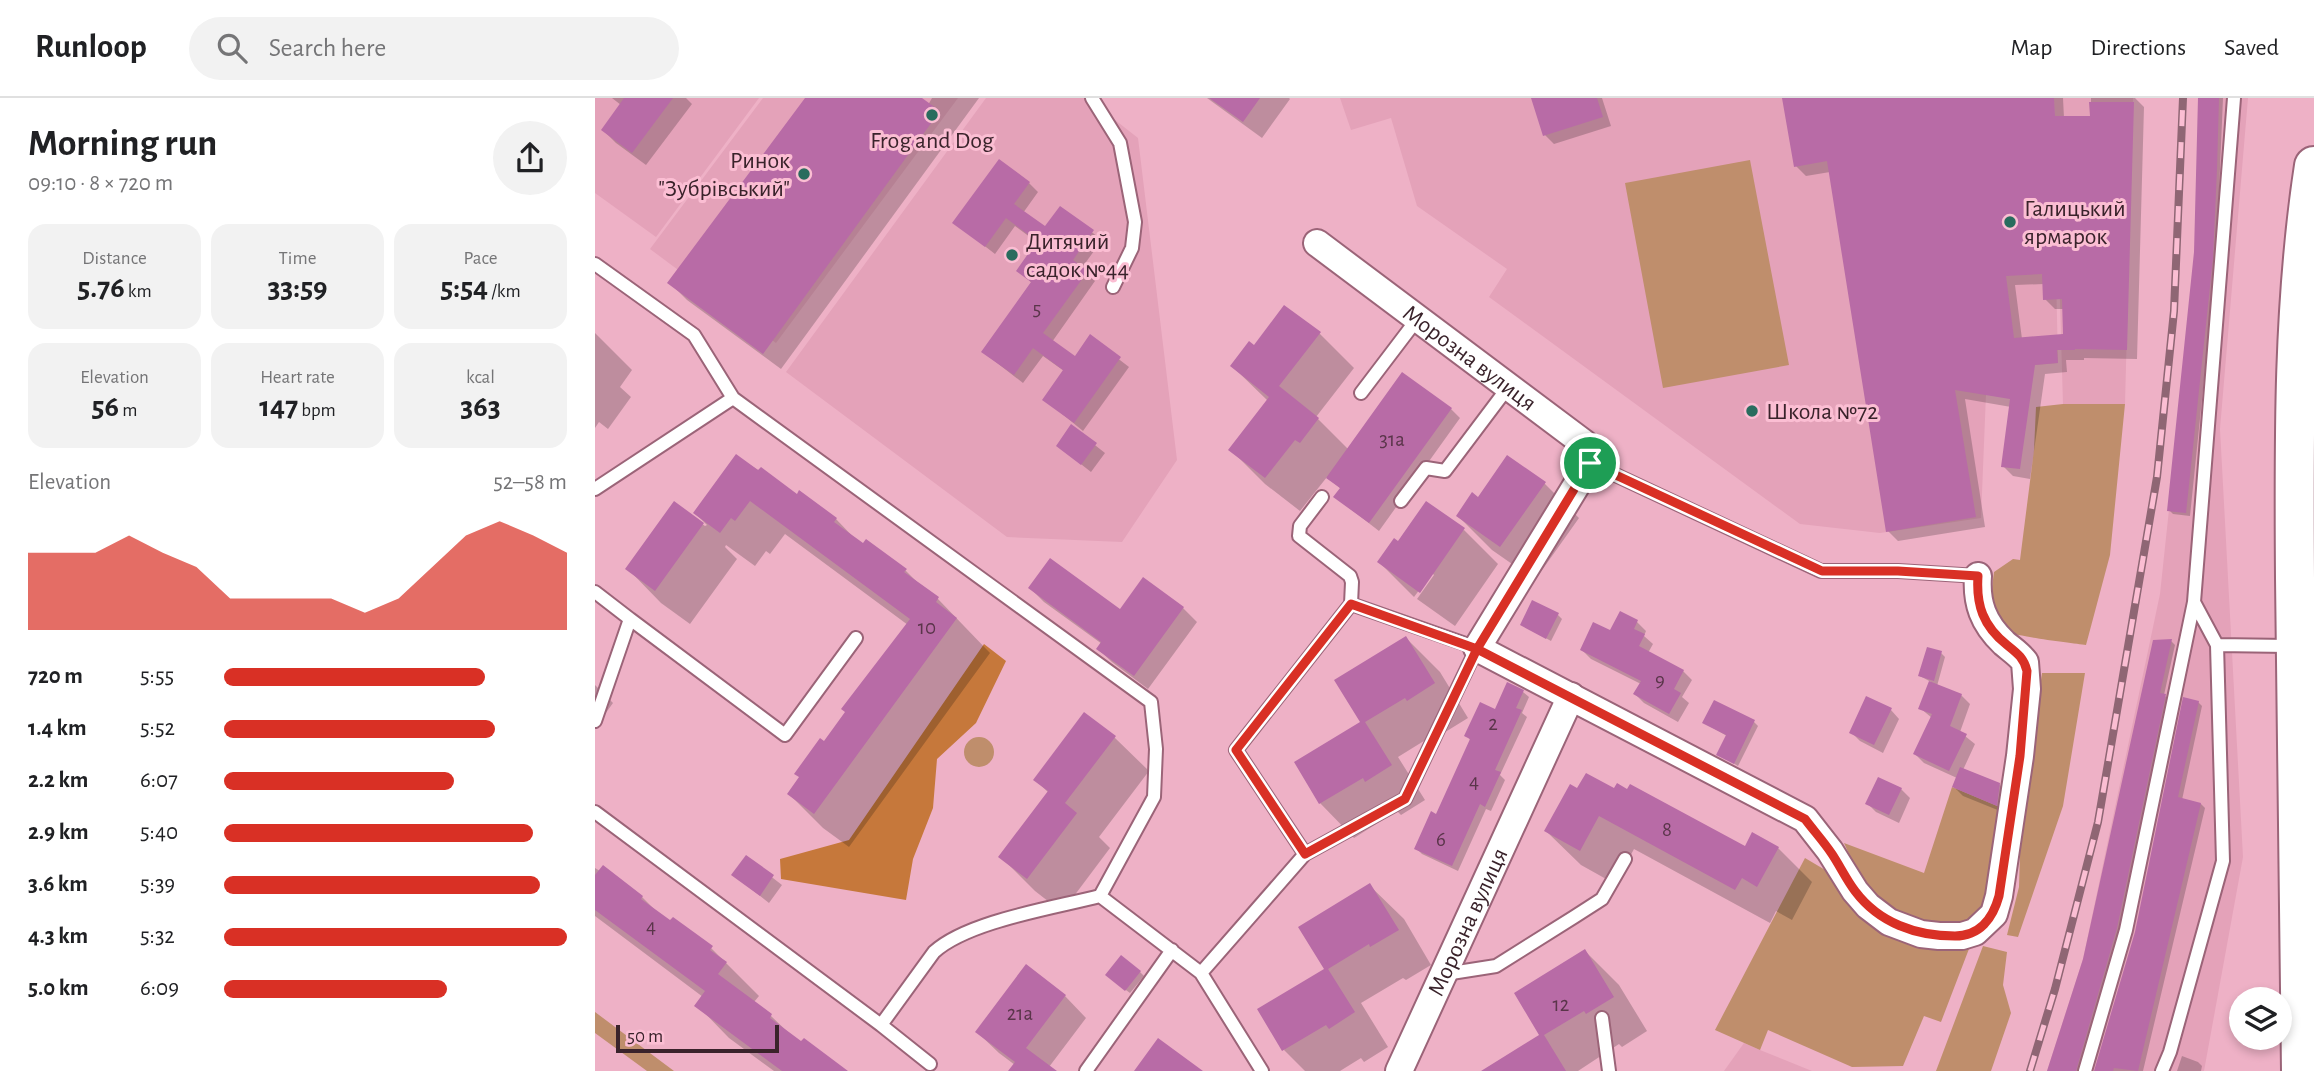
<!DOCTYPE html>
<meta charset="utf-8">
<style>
body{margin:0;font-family:"Alegreya Sans",sans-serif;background:#f2f2f2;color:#202124;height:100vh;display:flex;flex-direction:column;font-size:26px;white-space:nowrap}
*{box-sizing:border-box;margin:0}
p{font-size:23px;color:#757577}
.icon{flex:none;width:38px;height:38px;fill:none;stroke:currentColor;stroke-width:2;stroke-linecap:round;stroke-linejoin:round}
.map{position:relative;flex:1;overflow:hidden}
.details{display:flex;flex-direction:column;background:#fff;width:595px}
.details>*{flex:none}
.fabs{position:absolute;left:1634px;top:889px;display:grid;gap:14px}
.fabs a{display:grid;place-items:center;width:63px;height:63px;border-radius:50%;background:#fff;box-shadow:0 4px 10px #0003;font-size:35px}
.scale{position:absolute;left:21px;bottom:18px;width:163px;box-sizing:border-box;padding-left:7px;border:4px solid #3a232b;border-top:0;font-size:19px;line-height:24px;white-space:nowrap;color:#3a232b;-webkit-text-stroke:5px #fbbed3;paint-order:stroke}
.pin{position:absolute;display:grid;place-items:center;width:60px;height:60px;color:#fff;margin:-30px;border:4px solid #fff;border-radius:50%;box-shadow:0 2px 7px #0007}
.round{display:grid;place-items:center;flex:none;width:74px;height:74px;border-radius:37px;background:#f2f2f2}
.summary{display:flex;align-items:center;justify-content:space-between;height:119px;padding:0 28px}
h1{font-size:38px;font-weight:700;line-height:52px}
.stats{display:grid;grid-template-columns:repeat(3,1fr);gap:10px;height:119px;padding:7px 28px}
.stats div{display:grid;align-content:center;border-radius:18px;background:#f2f2f2;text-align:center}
.stats b{font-size:30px;font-weight:700}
.stats small{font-size:19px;font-weight:400}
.stats p{font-size:19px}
.chart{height:196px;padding:14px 28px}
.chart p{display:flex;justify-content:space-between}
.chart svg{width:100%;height:126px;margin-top:7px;fill:#d93025;opacity:.7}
ul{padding:0 28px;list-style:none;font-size:23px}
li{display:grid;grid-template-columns:112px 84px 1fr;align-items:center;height:52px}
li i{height:18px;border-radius:9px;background:#d93025}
header{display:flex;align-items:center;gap:42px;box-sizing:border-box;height:98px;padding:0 35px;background:#fff;border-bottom:2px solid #e0e0e0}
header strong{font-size:33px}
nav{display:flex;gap:38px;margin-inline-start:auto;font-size:24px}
.search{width:490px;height:63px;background:#f2f2f2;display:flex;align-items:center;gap:18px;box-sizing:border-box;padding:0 24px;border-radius:38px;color:#757577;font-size:26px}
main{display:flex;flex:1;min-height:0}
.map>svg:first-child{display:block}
</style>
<header>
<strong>Runloop</strong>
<div class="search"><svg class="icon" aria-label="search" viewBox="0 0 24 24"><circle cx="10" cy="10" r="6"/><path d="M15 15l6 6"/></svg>Search here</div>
<nav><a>Map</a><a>Directions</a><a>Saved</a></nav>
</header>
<main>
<section class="details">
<div class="summary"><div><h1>Morning run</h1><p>09:10 · 8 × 720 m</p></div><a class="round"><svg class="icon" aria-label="share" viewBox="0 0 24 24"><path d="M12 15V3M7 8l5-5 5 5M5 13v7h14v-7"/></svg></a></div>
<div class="stats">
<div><p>Distance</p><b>5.76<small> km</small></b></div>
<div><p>Time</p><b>33:59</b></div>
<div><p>Pace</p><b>5:54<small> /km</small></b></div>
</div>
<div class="stats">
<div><p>Elevation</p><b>56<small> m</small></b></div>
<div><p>Heart rate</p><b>147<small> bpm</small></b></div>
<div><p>kcal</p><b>363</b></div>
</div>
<div class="chart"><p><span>Elevation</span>52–58 m</p>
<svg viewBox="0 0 160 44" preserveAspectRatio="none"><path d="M0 44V17L10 17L20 17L30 11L40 17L50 22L60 33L70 33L80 33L90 33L100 38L110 33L120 22L130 11L140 6L150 11L160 17V44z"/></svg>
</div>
<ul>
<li><b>720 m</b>5:55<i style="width:76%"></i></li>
<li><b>1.4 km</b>5:52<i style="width:79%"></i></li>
<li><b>2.2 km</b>6:07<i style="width:67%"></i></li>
<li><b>2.9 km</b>5:40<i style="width:90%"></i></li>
<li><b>3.6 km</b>5:39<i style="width:92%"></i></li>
<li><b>4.3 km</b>5:32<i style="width:100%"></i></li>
<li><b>5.0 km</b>6:09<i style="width:65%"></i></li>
</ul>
</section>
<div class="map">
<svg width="1719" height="973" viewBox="0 0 1719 973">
<rect width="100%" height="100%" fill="#eeb1c6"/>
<!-- built -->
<path fill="#e4a2b9" d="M 0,0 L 164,0 L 61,139 L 0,95 Z
M 168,0 L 363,0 L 181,245 L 55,151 Z
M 391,0 L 492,0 L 543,40 L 582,362 L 527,444 L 412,439 L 191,274 Z
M 745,0 L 1457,0 L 1463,265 L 1392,271 L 1386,420 L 1285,435 L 1205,426 L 894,199 L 912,171 L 822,108 L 796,20 L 756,32 Z
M 1459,0 L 1538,0 L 1530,306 L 1468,306 Z
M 1608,0 L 1653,0 L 1625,331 L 1648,759 L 1609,973 L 1452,973 L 1488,861 L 1565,496 L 1602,149 Z
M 1149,945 L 1165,952 L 1217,973 L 1129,973 Z"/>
<!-- green -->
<path fill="#bf8e6c" d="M 1155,62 L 1194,267 L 1068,290 L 1030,85 Z
M 1468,306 L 1530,306 L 1515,457 L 1491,547 C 1479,545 1422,539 1415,534 C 1394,520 1396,495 1399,474 L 1418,461 L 1425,462 L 1439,352 L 1441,309 Z
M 1447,575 L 1490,575 L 1468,708 L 1423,839 L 1412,837 L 1424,789 L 1426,722 Z
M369 654a15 15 0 1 1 30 0a15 15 0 1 1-30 0Z
M 1357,689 L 1407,710 L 1392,803 L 1382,820 L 1364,830 L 1330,828 L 1274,800 L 1249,745 L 1329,775 Z
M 1210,760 L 1242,779 L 1258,802 L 1377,843 L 1346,924 L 1329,918 L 1308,968 L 1257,969 L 1173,932 L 1165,952 L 1120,932 Z
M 1388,848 L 1412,854 L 1408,887 L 1416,915 L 1396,973 L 1341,973 Z
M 0,914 L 79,973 L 52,973 L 0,935 Z"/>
<!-- forest -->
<path fill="#c6783b" d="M 389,546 L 411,563 L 381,625 L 342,661 L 338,710 L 318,761 L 311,802 L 186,781 L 185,761 L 254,742 Z"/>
<!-- shadow -->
<path fill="#0003" fill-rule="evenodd" d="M 17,0 L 91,0 L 97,6 L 51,67 L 21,45 L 8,32 L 26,7 Z
M 212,0 L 324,0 L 333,7 L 337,0 L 384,0 L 186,271 L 92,202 L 75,185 Z
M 612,0 L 694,0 L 695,1 L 667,40 Z
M 938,0 L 1007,0 L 1016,28 L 959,46 L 950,37 Z
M 1188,0 L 1468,0 L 1469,20 L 1496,20 L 1496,0 L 1540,0 L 1549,9 L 1542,261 L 1489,260 L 1489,262 L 1471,262 L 1472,274 L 1450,276 L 1435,381 L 1418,378 L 1408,368 L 1416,309 L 1370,301 L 1390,429 L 1303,443 L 1293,433 L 1235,74 L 1211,78 L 1201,68 ZM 1449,186 L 1450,201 L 1460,211 L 1469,211 L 1470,237 L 1427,241 L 1420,187 Z
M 1605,0 L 1628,0 L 1621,165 L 1595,418 L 1578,416 L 1574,412 L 1600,154 Z
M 434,85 L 443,94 L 428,115 L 450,131 L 465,110 L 507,142 L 486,171 L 500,183 L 457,244 L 480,260 L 495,239 L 534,269 L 488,333 L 449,301 L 469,273 L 448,258 L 428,285 L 388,254 L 437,185 L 423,172 L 443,145 L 420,128 L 400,156 L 360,125 Z
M 0,235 L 37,272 L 25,289 L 36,299 L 13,331 L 4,324 L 0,330 Z
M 724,235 L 759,270 L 721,319 L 754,352 L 856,311 L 865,320 L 784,433 L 740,399 L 746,391 L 732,379 L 705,413 L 670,386 L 636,352 L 673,303 L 637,268 L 659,249 Z
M 477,329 L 510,355 L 496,374 L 463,348 Z
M 141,358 L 241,421 L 264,445 L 310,472 L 329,491 L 343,501 L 395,555 L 254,749 L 228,730 L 194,696 L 313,527 L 190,436 L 175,456 L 171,453 L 160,468 L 131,447 L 130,449 L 142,461 L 95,526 L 66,505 L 32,470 L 80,406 L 110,428 L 112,427 L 100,415 Z
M 949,385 L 984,420 L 940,482 L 897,452 L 863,418 Z
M 869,432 L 903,466 L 860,528 L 822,501 L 839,477 L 837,475 L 819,499 L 784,464 L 804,446 Z
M 435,490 L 525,514 L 588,510 L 602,524 L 553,591 L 517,564 L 503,551 L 507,546 L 449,504 Z
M 1026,516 L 1042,524 L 1051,533 L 1049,538 L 1058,546 L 1053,555 L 1088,573 L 1097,582 L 1087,599 L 1094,605 L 1083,624 L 1049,605 L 1040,596 L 1046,586 L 996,561 L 987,552 L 1016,535 Z
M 963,517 L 967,521 L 956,543 L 927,527 Z
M 811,540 L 845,574 L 873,620 L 847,636 L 845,633 L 803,659 L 830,702 L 806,717 L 802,713 L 759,740 L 725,705 L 701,665 L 767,625 Z
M 1576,543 L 1580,547 L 1569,597 L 1574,602 L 1526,835 L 1486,973 L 1454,973 L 1490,862 Z
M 1346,555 L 1350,559 L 1342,588 L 1366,597 L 1375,606 L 1365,634 L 1380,646 L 1368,672 L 1404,686 L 1413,696 L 1410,715 L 1368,698 L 1359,689 L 1362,680 L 1329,665 L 1320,656 L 1337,620 L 1325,610 L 1336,584 L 1325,578 Z
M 913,586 L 928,594 L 934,599 L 927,615 L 932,619 L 905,677 L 910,682 L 896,713 L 891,711 L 863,773 L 827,756 L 821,750 L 842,718 L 876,643 L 871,637 L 901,613 Z
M 0,587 L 18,605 L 0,630 Z
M 1119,604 L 1159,624 L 1163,628 L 1143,668 L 1123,656 L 1132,638 L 1109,625 Z
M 1603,604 L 1607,608 L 1587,702 L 1606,706 L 1610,710 L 1548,973 L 1501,973 L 1541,835 Z
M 1296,612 L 1304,621 L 1288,655 L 1265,643 L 1256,634 Z
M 519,639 L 554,673 L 504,739 L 515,750 L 467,814 L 440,793 L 406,759 L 454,695 L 440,682 Z
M 1306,691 L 1315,700 L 1304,725 L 1281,714 L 1272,705 Z
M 983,692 L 1020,692 L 1150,751 L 1183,750 L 1217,784 L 1197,822 L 1181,813 L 1175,825 L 1039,751 L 1020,786 L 986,767 L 951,733 Z
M 151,759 L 187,787 L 174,805 L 138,777 Z
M 0,770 L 5,773 L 8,770 L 47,799 L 64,816 L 116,850 L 164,898 L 159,904 L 176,918 L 198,939 L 249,973 L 179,973 L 134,940 L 102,907 L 108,899 L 0,818 Z
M 774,787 L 809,821 L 836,867 L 811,882 L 808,880 L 766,905 L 793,949 L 769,964 L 766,960 L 745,973 L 710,973 L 689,952 Z
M 990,853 L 1024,887 L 1052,933 L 1027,949 L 1024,946 L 983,973 L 889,973 L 947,938 Z
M 545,874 L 549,878 L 535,895 L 516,881 Z
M 470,898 L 491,920 L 454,969 L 459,973 L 415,973 L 420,967 L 404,955 L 382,934 Z
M 1587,958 L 1603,964 L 1607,968 L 1606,973 L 1582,973 Z"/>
<!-- building -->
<path fill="#b86ba6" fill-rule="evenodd" d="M 29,0 L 78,0 L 37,55 L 6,32 Z
M 210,0 L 327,0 L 345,13 L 168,256 L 72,185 Z
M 614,0 L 665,0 L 648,24 Z
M 936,0 L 1002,0 L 1008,19 L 948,38 Z
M 1187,0 L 1459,0 L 1460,18 L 1495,18 L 1494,4 L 1539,4 L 1532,252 L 1480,251 L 1480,252 L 1462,252 L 1463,265 L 1440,267 L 1425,371 L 1406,369 L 1415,301 L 1360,292 L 1381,419 L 1291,434 L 1232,63 L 1199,69 ZM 1447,176 L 1448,202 L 1467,201 L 1468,236 L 1419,240 L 1411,178 Z
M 1603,0 L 1624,0 L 1622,71 L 1618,160 L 1591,415 L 1572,413 L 1599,154 Z
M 404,61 L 435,84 L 419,106 L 450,128 L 465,108 L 499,132 L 478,162 L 493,173 L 448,235 L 480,258 L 495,236 L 526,259 L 479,325 L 447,302 L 468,272 L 438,250 L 419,277 L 386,254 L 436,184 L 421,173 L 442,143 L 411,120 L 390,149 L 357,125 Z
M 689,207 L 726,234 L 684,288 L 724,320 L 705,345 L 700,342 L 670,380 L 633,352 L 674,299 L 635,268 L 654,243 L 659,247 Z
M 807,274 L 857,310 L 774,425 L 738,399 L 745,390 L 731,380 Z
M 476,326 L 502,345 L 486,367 L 461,348 Z
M 141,356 L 163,372 L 166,369 L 202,396 L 204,392 L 242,420 L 239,424 L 268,445 L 271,441 L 312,471 L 309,474 L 344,499 L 341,504 L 362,520 L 219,716 L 192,696 L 204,679 L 199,676 L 225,640 L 229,643 L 250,614 L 246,611 L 315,521 L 155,403 L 140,423 L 136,420 L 125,435 L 98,415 Z
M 912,357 L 951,384 L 905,449 L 861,418 L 877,394 L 883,399 Z
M 79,403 L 109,425 L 60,493 L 30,471 Z
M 831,403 L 870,430 L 825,495 L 782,464 L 799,440 L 803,443 Z
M 455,460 L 525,511 L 548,479 L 589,509 L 539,578 L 501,551 L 506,544 L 433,490 Z
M 937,502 L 964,515 L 951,541 L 925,527 Z
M 1025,513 L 1043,522 L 1039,531 L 1050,536 L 1044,548 L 1089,572 L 1079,591 L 1086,595 L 1074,616 L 1038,596 L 1046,583 L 985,552 L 998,524 L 1015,532 Z
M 811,538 L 840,585 L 812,603 L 810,600 L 770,624 L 797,667 L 770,684 L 768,680 L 724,706 L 699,664 L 765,624 L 739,582 Z
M 1577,541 L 1565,595 L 1571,596 L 1522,830 L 1481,973 L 1452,973 L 1488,861 L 1558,542 Z
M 1332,549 L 1347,553 L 1339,583 L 1323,578 Z
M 1334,583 L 1367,596 L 1355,628 L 1372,636 L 1354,673 L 1318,656 L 1337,616 L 1323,611 Z
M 912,584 L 929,592 L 921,610 L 927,612 L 900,672 L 906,674 L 890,709 L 885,706 L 857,768 L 819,751 L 836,713 L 841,716 L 875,641 L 869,638 L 885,604 L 900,611 Z
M 1271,598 L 1297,610 L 1279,647 L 1254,635 Z
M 1588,599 L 1604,603 L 1583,699 L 1606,705 L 1543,973 L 1519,970 L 1518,973 L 1499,973 L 1540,834 Z
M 1119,602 L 1160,622 L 1139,666 L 1121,657 L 1131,637 L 1107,625 Z
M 489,614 L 521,638 L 470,705 L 482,715 L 432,781 L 403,759 L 453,693 L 438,682 Z
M 1365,669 L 1405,685 L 1402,708 L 1357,689 Z
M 991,675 L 1019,690 L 1022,685 L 1032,691 L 1035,686 L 1150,748 L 1157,734 L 1184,749 L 1162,789 L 1147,780 L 1140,792 L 1004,718 L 985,753 L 949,733 L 975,686 L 982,690 Z
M 1283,679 L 1307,690 L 1294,717 L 1270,706 Z
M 151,757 L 179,777 L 165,798 L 136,777 Z
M 8,767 L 48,798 L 46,801 L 75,822 L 78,819 L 118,848 L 115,852 L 132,864 L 123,876 L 177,916 L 175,920 L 206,943 L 209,940 L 253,973 L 187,973 L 99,908 L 110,893 L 0,812 L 0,777 Z
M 775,785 L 804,832 L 775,849 L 774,846 L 733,871 L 760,914 L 734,931 L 731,927 L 687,953 L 662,911 L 729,871 L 703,829 Z
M 990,851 L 1019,899 L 991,916 L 989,913 L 949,937 L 971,973 L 886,973 L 944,937 L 919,895 Z
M 526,857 L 546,873 L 530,893 L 510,877 Z
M 431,866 L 471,897 L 431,950 L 462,973 L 413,973 L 420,964 L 380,934 Z
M 563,940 L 608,973 L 539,973 Z"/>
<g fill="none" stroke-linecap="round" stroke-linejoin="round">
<defs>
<path id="lane" d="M 497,0 L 525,45 L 540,124 L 537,150 L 518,189
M 0,166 L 99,237 L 138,300 L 556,604 L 561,651 L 559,699 L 505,798 L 606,875
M 766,295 L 823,220
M 995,365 L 1226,473 L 1303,473 L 1383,478
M 0,391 L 138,300
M 727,399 L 705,428 L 704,438 L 755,478 L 757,484 L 756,506
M 806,403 L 831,370 L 850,373 L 914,288
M 0,494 L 35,521 L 0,623
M 35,521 L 190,637 L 261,540
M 1622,547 L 1695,548
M 0,714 L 286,927 L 339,854 C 373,823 459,810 505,798
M 850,876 L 901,868 L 979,819 L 1007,801 L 1030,761
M 1007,920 L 1014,973
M 286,927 L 335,966
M 491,973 L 577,852
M 667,973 L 606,875 L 710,756 L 641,652 L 756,506 L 882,550 L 810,701 L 710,756
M 1490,973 L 1531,832 L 1599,504 L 1639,0
M 1567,973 L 1575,954 L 1628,763 L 1622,547 L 1599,504"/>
<g id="street">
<path id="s1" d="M 722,145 L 990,346 L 995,365 L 882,550 L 1210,721 L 1235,753 L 1260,793 L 1273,808 L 1294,824 L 1326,836 L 1344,838 L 1367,838 L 1380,834 L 1399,816 L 1404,798 L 1425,658 L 1432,591 L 1430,564 C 1424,556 1416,551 1409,545 C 1388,525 1381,505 1383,478"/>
<path id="s2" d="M 804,973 L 976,598"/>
</g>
<path id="primary" d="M 1706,973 C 1704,809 1701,645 1700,480 C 1699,342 1698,205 1719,68"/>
</defs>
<!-- lane casing -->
<use href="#lane" stroke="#9b6478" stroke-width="16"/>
<!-- street casing -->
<use href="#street" stroke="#9b6478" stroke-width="30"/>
<!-- primary casing -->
<use href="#primary" stroke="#9b6478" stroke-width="42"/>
<!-- lane -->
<use href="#lane" stroke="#fff" stroke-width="12"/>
<!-- street -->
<use href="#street" stroke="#fff" stroke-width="26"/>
<!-- primary -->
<use href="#primary" stroke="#fff" stroke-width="38"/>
<defs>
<path id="rail" d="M 1435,973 L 1460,891 L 1503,724 L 1562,379 L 1579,213 L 1588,0"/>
</defs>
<!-- rail casing -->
<use href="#rail" stroke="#8f6674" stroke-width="8"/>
<!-- rail -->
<use href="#rail" stroke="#fbbed3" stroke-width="5" stroke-dasharray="16" stroke-linecap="butt"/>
</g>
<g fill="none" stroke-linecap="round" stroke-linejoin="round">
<defs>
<path id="route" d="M 995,365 L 882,551 L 810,701 L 710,756 L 641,652 L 756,506 L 882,551 L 1210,721 C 1219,733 1229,744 1237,756 C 1245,768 1251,781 1260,793 C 1284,825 1321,838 1360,838 C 1385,838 1398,820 1404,798 L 1425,658 L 1432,573 C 1429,560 1422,555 1412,547 C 1388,528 1381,507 1383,478 L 1303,473 L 1227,473 L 995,365"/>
</defs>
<!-- route casing -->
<use href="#route" stroke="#fff" stroke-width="14"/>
<!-- route -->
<use href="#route" stroke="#d93025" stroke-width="9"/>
</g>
<!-- markers -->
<g fill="#296c5e" stroke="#fbbed3" stroke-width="2.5">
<circle cx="337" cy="17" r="7"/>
<circle cx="209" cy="76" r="7"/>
<circle cx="1415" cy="124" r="7"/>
<circle cx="417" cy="157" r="7"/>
<circle cx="1157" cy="313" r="7"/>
</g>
<g text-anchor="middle" stroke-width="6" stroke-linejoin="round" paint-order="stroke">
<!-- number labels -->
<g font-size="21" fill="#5a354a">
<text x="442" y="217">5</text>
<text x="797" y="348">31а</text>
<text x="332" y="536">10</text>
<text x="1065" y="588">9</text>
<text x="898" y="632">2</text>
<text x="879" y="690">4</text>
<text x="1072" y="738">8</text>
<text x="846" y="748">6</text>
<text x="56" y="835">4</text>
<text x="966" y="913">12</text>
<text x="425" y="922">21а</text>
</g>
<!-- poi labels -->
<g font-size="24" fill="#3a232b" stroke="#fbbed3" text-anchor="start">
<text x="337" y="50" text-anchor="middle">Frog and Dog</text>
<text x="195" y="70" text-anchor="end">Ринок<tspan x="195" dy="28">"Зубрівський"</tspan></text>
<text x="1429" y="118">Галицький<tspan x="1429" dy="28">ярмарок</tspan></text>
<text x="431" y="151">Дитячий<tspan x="431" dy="28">садок №44</tspan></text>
<text x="1171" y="321">Школа №72</text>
</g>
<!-- street labels -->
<g font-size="24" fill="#3a232b" stroke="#fbbed3">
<text dy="8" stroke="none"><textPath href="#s1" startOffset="191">Морозна вулиця</textPath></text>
<text dy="8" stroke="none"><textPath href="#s2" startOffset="164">Морозна вулиця</textPath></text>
</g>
</g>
</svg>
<div class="fabs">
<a><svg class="icon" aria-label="layers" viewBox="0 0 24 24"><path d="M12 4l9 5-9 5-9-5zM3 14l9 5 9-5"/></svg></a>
</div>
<div class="scale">50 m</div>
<div class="pin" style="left:995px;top:365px;background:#1e9e55"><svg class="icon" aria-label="arrive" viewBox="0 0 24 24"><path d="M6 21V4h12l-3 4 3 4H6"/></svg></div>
</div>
</main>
